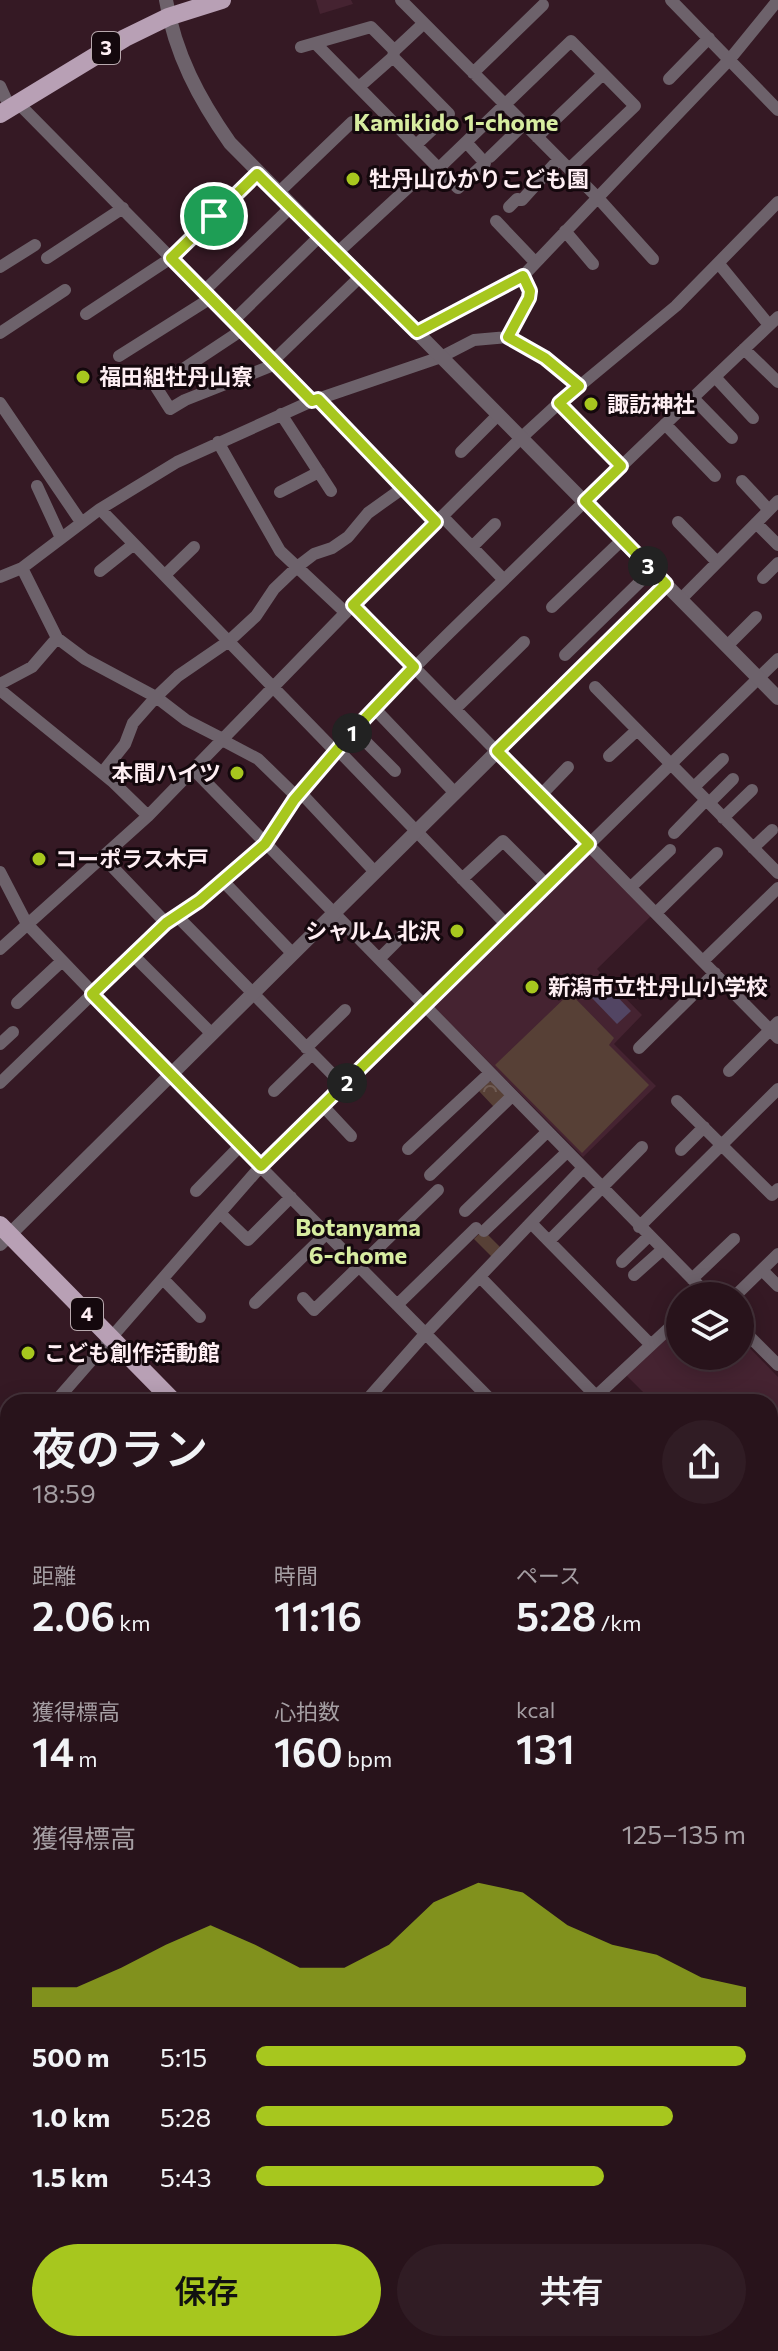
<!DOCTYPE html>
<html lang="ja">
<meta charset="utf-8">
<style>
body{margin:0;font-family:Commissioner,"Noto Sans JP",sans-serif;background:#301c24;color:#f1f3f6;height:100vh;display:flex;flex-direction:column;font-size:30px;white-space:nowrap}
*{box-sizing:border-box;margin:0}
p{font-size:26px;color:#a59ea3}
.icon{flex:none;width:44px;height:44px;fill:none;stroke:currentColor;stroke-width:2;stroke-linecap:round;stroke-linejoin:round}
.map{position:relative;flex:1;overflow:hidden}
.panel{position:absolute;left:0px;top:1394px;width:778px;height:958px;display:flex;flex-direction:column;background:#28131b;border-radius:24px 24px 0 0;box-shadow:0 4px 20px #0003,0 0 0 2px #44323a}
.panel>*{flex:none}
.tools{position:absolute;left:666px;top:1282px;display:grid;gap:16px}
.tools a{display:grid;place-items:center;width:88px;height:88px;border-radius:50%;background:#28131b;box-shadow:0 4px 20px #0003,0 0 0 2px #44323a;font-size:40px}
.pin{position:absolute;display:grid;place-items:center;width:68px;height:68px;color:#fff;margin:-34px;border:4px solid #fff;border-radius:50%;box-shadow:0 2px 8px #0007}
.km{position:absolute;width:40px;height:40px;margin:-20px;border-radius:50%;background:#222;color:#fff;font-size:22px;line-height:40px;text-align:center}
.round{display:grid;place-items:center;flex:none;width:84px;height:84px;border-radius:42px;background:#301c24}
.overview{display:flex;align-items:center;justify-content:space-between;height:136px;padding:0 32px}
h1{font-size:44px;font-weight:600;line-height:60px}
.figures{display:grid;grid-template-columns:repeat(3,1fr);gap:12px;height:136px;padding:8px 32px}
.figures div{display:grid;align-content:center}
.figures b{font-size:40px;font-weight:600}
.figures small{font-size:22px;font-weight:400}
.figures p{font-size:22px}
.chart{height:224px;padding:16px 32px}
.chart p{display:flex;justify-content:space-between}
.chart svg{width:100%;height:144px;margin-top:8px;fill:#a7c71e;opacity:.7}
.cta{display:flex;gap:16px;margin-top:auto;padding:16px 32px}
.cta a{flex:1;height:92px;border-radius:48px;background:#a7c71e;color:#111;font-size:32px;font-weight:600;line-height:92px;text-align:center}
.cta a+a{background:#301c24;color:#f1f3f6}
ul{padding:0 32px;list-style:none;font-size:26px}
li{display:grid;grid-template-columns:128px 96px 1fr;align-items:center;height:60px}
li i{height:20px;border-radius:10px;background:#a7c71e}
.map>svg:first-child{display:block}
</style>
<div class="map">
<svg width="778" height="2351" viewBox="0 0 778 2351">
<defs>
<pattern id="park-crowns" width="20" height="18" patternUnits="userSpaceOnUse" patternTransform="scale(2)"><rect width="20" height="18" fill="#574036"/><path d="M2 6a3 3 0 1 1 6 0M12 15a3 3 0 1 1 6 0" fill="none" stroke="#705c54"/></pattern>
</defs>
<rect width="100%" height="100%" fill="#351924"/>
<!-- built -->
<path fill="#452331" d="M 316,0 L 351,0 L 353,4 L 320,14 Z
M 588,852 L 651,916 L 597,969 L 642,1015 L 614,1044 L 656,1086 L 583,1157 L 432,1005 Z
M 680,1320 L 680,1356 L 740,1356 L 740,1338 L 778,1377 L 778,1602 L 770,1610 L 770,1402 L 653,1402 L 624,1373 Z"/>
<!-- grass -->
<path fill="#574036" d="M 570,993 L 614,1038 L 609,1045 L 649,1085 L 582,1153 L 495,1065 Z"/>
<!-- park -->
<path fill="url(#park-crowns)" d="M 486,1082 L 493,1082 L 506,1096 L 494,1107 L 478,1090 Z
M 483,1230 L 501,1248 L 492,1257 L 474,1239 Z"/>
<!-- water -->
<path fill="#524563" d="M 606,985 L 631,1011 L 617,1024 L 592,998 Z"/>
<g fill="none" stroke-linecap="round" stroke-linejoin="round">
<!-- stream -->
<path stroke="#524563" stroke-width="3" d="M 630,2344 L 637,2351"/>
<!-- minor -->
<path stroke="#6d626b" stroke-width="12" d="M 401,0 L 598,198 L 653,259
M 671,0 L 778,110
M 315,43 L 458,188 L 485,163 L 466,142
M 301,47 L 371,27 L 395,51
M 393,57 L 449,114 L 416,145
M 473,73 L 543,5
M 669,79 L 709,38
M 0,86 L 10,108
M 359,87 L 393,57 L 394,51 L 424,23
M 17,102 L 312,401
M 537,137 L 603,74
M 490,157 L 524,124
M 439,168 L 571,41 L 635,106 L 569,169
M 277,194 L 352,122
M 509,207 L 517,199 L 522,200 L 559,159
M 496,221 L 535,262
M 565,231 L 593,264
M 337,253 L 413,183
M 47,258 L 123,208
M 719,264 L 769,325
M 0,267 L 35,245
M 204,291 L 291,207
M 86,314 L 171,258 L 257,174
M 233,321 L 320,236
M 242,330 L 156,387 L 170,409 L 185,400 L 276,364
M 417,332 L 523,276 L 730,59 L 778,0
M 0,333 L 65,290
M 508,337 L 529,298 L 530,291 L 523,276
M 744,349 L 778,382
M 119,356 L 211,298
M 273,361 L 361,276
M 715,377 L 753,418
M 693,398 L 732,438
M 318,399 L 436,522
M 0,403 L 81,522
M 559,403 L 621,466
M 281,414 L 331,491
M 665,424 L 715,476
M 218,442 L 280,551 L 345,612
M 461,452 L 498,415
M 742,481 L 769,510
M 37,486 L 61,538
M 280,492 L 319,472
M 100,509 L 336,752
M 442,516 L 504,580
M 678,522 L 717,562
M 756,523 L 778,545
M 472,547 L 495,524
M 22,568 L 57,638 L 85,659 L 156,697 L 186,720 L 223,739
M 100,571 L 134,544
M 165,575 L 194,547
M 0,577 L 22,568 L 100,509 L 177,462 L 312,401 L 441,357 L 474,340 L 508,337 L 545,358 L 579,386
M 763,578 L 778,563
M 681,599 L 778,501
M 353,605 L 778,1038
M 552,607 L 622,540
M 727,646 L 756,617
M 565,655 L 652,570
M 0,684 L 32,667 L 57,638
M 595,687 L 778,873
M 0,690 L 112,781 L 148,816
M 374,708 L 455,793
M 455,709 L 524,642
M 354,730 L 395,771
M 222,740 L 258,759 L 297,797
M 338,750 L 507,925
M 609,756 L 637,730
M 194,770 L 709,1296
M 102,773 L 125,744 L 133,723 L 156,697 L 178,676 L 229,641 L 256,616 L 274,589 L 297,567 L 314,554 L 332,548 L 348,537 L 368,513 L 403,488
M 694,787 L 723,759
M 301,793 L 375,872
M 541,795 L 568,767
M 709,803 L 733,779
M 723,818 L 752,790
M 674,833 L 706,800
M 264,843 C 334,744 419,661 506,578 C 596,490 687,403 778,317
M 753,848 L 772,830
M 103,857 L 166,923
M 0,872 L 27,924 L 240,1146 L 493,1402
M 462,879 L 503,841 L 547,885
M 223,881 L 293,954
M 631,887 L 670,850
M 656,913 L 717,853
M 177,916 L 344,1086
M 0,949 L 148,816 L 353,605 L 521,438 L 559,403 L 676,306 L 778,202
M 133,955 L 212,1034
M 379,959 L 409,929
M 703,961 L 778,888
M 17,1003 L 62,961
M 0,1044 L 13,1032
M 306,1048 L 345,1010
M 639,1048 L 715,973
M 729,1071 L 778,1022
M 0,1083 L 166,923 L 199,901 L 265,844
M 274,1091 L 312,1054
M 677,1101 L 772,1195 L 778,1189
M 323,1106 L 351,1136
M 408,1149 L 490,1073
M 681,1150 L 704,1127
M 430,1175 L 512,1096
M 196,1191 L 240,1146
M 465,1211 L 547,1132
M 221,1214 L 248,1240 L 291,1197
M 531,1223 L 651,1345
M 639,1227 L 778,1089
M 484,1231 L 567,1152
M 549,1241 L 642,1147
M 622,1262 L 649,1236
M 762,1270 L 778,1286
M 634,1275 L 662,1250
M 480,1277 L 596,1396
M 163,1279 L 200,1317
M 692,1279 L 734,1239
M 735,1296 L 778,1254
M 303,1298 L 314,1310 L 438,1190
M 255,1303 L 327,1233
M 397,1305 L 476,1228
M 740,1327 L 778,1365
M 592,1400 L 680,1318
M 55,1402 L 261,1166 L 778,659
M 365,1402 L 425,1334 L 583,1168
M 0,1457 L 8,1450
M 0,1562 L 8,1569
M 0,1620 L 8,1612
M 770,1682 L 778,1690
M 0,1686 L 8,1678
M 770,1746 L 778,1737
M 0,1775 L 8,1766
M 0,1856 L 8,1848
M 0,1888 L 8,1896
M 0,1953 L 8,1946
M 0,1997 L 8,2005
M 0,2051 L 8,2043
M 0,2114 L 8,2107
M 0,2201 L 8,2194
M 0,2216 L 8,2224
M 0,2259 L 8,2252
M 770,2317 L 778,2324
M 0,2326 L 8,2319
M 225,2351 L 231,2344"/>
<!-- tertiary -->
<path stroke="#6d626b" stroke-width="14" d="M 166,0 C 175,54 199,99 230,143 L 778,698
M 0,1244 L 666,584
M 770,1623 L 778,1615
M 770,1887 L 778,1879
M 60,2351 L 66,2344
M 337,2351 L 344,2344"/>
<!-- primary -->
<path stroke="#b8a0b5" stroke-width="18" d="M 0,114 L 125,38 L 168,17 L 222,0
M 0,1225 L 174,1402"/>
<!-- trunk -->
<path stroke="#c6acc4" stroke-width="20" d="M 770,1976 L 778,1975
M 770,2010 L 778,2001
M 770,2031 L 778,2022
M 770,2053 L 778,2044
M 770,2081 L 778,2073
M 483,2351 L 489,2344
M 508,2351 L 515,2344"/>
</g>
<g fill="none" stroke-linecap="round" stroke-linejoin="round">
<defs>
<path id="route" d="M 257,174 L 417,332 L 523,276 L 530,291 L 529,298 L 508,337 L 545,358 L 579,386 L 559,403 L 621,466 L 585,501 L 666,584 L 497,751 L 589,844 L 261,1166 L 92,994 L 166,923 L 199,901 L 265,844 L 294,800 L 354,730 L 414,667 L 353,605 L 436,522 L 318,399 L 312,401 L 171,258 Z"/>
</defs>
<!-- route casing -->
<use href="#route" stroke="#fff" stroke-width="16"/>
<!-- route -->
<use href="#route" stroke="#a7c71e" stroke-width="10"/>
</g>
<!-- markers -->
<g fill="#a7c71e" stroke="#14080d" stroke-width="3">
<circle cx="353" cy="179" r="8"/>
<circle cx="83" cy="377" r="8"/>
<circle cx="591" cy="404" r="8"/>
<circle cx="237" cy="773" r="8"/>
<circle cx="39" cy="859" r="8"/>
<circle cx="457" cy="931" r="8"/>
<circle cx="532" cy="987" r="8"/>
<circle cx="28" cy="1353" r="8"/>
</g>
<g text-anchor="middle" stroke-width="6" stroke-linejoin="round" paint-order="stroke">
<!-- shield labels -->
<g fill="#14080d" stroke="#b8a9ae" stroke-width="2">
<rect x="92" y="32" width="28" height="32" rx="6"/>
<rect x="71" y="1298" width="32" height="32" rx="6"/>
</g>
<g font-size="20" font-weight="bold" fill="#feeef3">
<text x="106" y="55">3</text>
<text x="87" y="1321">4</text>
</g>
<!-- poi labels -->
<g font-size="22" font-weight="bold" fill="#feeef3" stroke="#14080d" text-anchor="start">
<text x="369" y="187">牡丹山ひかりこども園</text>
<text x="99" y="385">福田組牡丹山寮</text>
<text x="607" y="412">諏訪神社</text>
<text x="221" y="781" text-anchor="end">本間ハイツ</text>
<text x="55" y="867">コーポラス木戸</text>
<text x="441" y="939" text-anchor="end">シャルム 北沢</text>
<text x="548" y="995">新潟市立牡丹山小学校</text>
<text x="44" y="1361">こども創作活動館</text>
</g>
<!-- neighbourhood labels -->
<g font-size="24" font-weight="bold" fill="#d7eca0" stroke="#14080d">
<text x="456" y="131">Kamikido 1-chome</text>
<text x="358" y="1236">Botanyama<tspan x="358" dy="28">6-chome</tspan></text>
</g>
</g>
</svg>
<div class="tools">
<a><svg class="icon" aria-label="layers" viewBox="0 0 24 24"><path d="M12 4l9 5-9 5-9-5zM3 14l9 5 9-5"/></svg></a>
</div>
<div class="pin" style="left:214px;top:216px;background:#1e9e55"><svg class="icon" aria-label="arrive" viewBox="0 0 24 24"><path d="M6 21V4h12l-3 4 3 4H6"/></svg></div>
<b class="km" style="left:352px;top:733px">1</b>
<b class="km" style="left:347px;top:1083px">2</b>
<b class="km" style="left:648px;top:566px">3</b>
<section class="panel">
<div class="overview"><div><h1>夜のラン</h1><p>18:59</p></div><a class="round"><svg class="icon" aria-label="share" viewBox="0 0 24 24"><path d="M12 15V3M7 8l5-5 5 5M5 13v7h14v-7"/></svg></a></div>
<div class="figures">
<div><p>距離</p><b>2.06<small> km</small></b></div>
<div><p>時間</p><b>11:16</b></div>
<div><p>ペース</p><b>5:28<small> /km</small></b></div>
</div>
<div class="figures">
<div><p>獲得標高</p><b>14<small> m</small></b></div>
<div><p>心拍数</p><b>160<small> bpm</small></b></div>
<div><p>kcal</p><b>131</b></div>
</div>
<div class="chart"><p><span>獲得標高</span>125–135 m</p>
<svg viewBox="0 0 160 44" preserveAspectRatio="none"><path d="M0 44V38L10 38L20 32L30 25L40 19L50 25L60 32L70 32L80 25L90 12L100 6L110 9L120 19L130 25L140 28L150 35L160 38V44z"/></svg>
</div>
<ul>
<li><b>500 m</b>5:15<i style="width:100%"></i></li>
<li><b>1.0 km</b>5:28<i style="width:85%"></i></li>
<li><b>1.5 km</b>5:43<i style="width:71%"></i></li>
</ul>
<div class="cta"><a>保存</a><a>共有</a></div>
</section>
</div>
